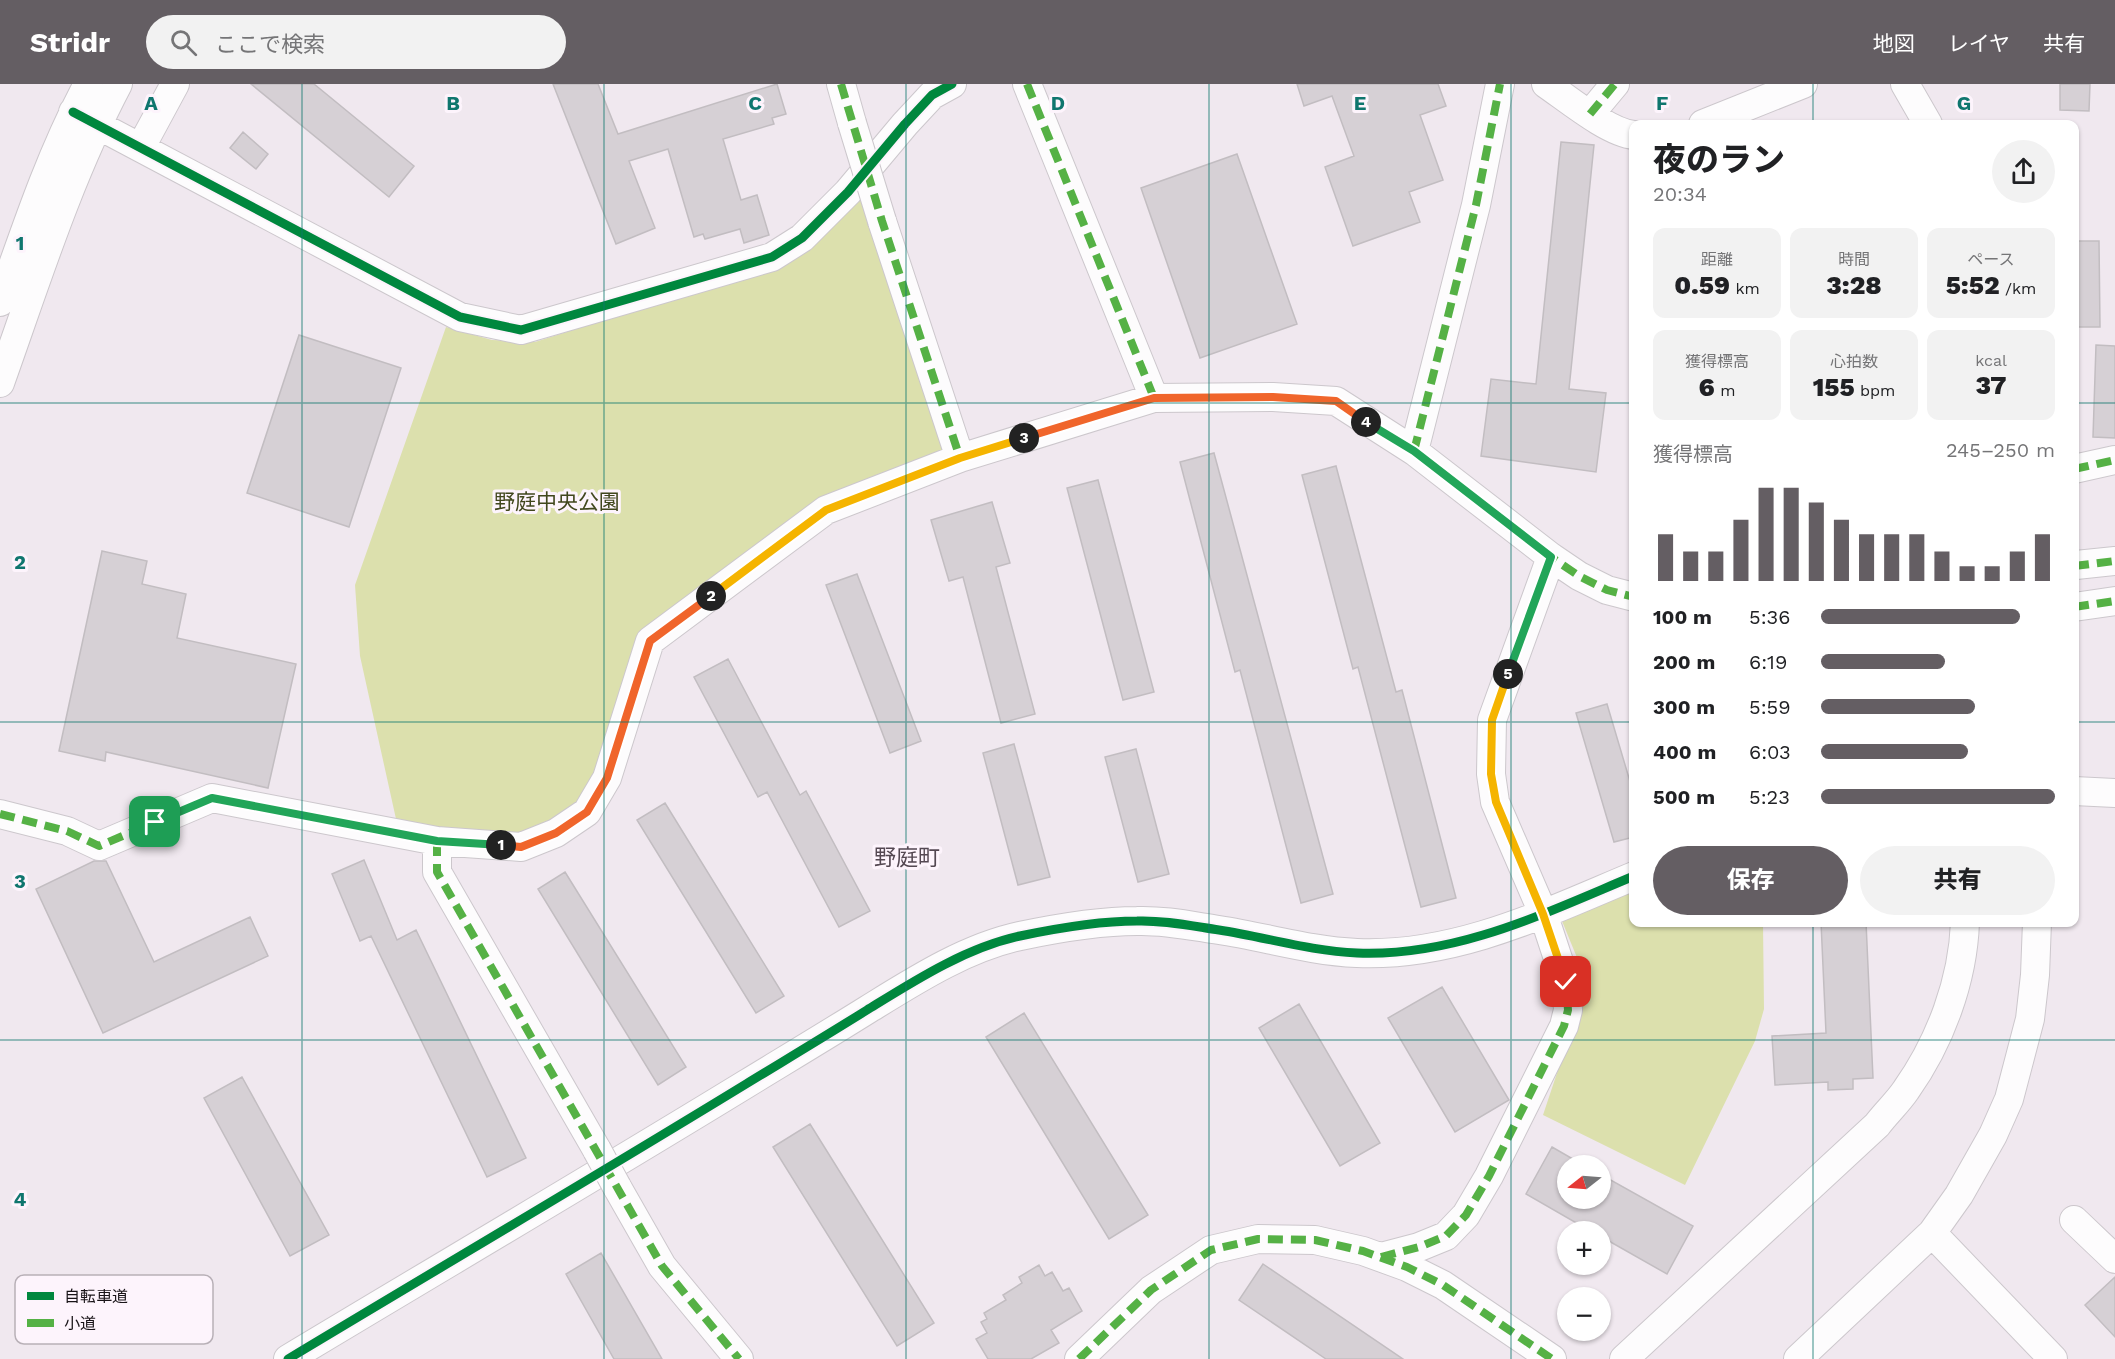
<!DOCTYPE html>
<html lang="ja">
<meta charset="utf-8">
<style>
body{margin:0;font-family:"Work Sans","Noto Sans JP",sans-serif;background:#f2f2f2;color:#202124;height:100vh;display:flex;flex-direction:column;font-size:22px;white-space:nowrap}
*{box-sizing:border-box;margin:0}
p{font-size:20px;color:#757577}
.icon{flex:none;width:33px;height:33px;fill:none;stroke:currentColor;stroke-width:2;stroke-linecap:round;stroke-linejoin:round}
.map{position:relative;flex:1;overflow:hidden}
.sheet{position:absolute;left:1629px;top:36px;width:450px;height:807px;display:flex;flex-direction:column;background:#fff;border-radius:12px;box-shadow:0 2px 4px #0004}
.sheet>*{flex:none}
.needle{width:39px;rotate:253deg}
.fabs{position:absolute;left:1557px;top:1071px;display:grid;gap:12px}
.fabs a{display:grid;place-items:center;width:54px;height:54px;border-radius:50%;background:#fff;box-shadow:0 2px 4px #0004;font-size:30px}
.pin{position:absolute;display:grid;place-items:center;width:51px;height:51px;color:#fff;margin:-26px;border-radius:12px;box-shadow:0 3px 9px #0006}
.km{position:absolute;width:30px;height:30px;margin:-15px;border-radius:50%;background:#222;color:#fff;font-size:16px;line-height:30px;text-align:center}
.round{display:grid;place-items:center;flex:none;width:63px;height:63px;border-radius:32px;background:#f2f2f2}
.headline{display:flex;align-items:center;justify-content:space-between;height:102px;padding:0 24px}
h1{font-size:33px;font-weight:800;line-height:45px}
.metrics{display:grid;grid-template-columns:repeat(3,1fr);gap:9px;height:102px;padding:6px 24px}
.metrics div{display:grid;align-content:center;border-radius:12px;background:#f2f2f2;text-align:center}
.metrics b{font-size:26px;font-weight:800}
.metrics small{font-size:16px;font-weight:400}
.metrics p{font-size:16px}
.chart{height:168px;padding:12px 24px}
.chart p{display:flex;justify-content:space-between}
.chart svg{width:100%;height:108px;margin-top:6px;stroke:#645e63;stroke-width:6}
.cta{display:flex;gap:12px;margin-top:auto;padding:12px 24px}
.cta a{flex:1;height:69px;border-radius:36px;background:#645e63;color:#fff;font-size:24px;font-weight:800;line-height:69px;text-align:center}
.cta a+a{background:#f2f2f2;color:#202124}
ul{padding:0 24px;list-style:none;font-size:20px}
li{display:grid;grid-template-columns:96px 72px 1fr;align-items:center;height:45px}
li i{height:15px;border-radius:8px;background:#645e63}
header{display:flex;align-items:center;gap:36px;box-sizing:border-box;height:84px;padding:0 30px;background:#645e63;color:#fff}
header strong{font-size:28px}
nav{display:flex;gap:33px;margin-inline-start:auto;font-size:21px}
.search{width:420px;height:54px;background:#f2f2f2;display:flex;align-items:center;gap:15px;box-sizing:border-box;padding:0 21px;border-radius:33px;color:#757577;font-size:22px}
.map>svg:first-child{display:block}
</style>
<header>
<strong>Stridr</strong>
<div class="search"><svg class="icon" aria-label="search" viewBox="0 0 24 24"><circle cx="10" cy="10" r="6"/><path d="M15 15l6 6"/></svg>ここで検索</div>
<nav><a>地図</a><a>レイヤ</a><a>共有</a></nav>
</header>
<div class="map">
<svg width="2115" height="1275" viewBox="0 0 2115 1275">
<rect width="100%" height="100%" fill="#f0e8ef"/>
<!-- green -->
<path fill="#dce0ad" d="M 864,105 L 944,370 L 644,555 L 582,721 L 529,749 L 482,755 L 398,744 L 360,572 L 355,501 L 446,243 L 492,256 L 535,258 L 774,182 Z
M 1633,806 L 1634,838 L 1763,839 L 1764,925 L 1755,957 L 1685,1101 L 1543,1031 L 1564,968 L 1578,919 L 1580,881 L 1562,837 Z"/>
<!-- building -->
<path fill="#d6d0d5" stroke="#c2bdc1" stroke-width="1.5" d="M 251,0 L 314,0 L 414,82 L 389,113 Z
M 553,0 L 598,0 L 618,50 L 777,0 L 786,30 L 772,34 L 774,40 L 723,55 L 741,116 L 757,111 L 769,151 L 744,159 L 740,145 L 705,155 L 703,150 L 694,153 L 668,65 L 629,77 L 655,144 L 616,160 Z
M 1297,0 L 1438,0 L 1446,22 L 1420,31 L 1443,96 L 1409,108 L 1420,138 L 1353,162 L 1325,83 L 1354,72 L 1332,12 L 1304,22 Z
M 2060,0 L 2090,0 L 2089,27 L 2060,26 Z
M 243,48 L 268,70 L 256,85 L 230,64 Z
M 1561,58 L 1594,61 L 1569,305 L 1606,309 L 1596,388 L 1481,372 L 1491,295 L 1536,300 Z
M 1237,70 L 1297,240 L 1200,274 L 1141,104 Z
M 2074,157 L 2099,157 L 2100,243 L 2074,243 Z
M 299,251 L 401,284 L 349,443 L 247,409 Z
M 2096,261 L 2115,262 L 2115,354 L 2093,353 Z
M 1214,369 L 1333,810 L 1301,819 L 1240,586 L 1235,588 L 1180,378 Z
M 1336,382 L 1396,608 L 1402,606 L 1456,814 L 1421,823 L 1358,583 L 1353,585 L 1302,391 Z
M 1098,396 L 1154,608 L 1123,616 L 1067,404 Z
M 992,418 L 1010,479 L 996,483 L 1035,630 L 1001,639 L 963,493 L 949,497 L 931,436 Z
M 102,467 L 147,477 L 142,500 L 186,510 L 177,554 L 296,580 L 268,704 L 106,668 L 105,677 L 59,667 Z
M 857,490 L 921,657 L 890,669 L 826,501 Z
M 728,575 L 800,711 L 806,707 L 870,827 L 839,843 L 767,708 L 758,713 L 694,593 Z
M 1607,620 L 1634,711 L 1634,753 L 1614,758 L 1576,629 Z
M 1014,660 L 1050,793 L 1018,801 L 983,669 Z
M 1136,665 L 1169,790 L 1138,798 L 1105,673 Z
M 665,719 L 784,912 L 756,929 L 637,736 Z
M 364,776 L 397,856 L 416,846 L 526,1074 L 487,1093 L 371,852 L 360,857 L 332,790 Z
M 94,777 L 106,777 L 154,878 L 250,833 L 268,872 L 103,949 L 36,805 Z
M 565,788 L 686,983 L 658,1001 L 538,805 Z
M 1821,838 L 1866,838 L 1873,994 L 1853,995 L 1853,1005 L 1828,1006 L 1828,998 L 1775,1001 L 1772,952 L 1826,949 Z
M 1442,903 L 1509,1016 L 1455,1048 L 1388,934 Z
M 1299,920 L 1380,1059 L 1340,1082 L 1259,944 Z
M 1024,929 L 1148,1131 L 1109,1155 L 986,953 Z
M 242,993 L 329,1151 L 290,1172 L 204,1014 Z
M 810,1040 L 934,1239 L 897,1262 L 773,1063 Z
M 1552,1063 L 1585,1082 L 1568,1082 L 1568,1114 L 1600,1114 L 1600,1090 L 1693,1142 L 1667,1190 L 1600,1152 L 1600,1148 L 1592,1148 L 1526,1110 Z
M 601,1169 L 662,1275 L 614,1275 L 566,1190 Z
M 1263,1180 L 1403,1275 L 1326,1275 L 1239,1216 Z
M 1039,1181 L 1045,1192 L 1052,1188 L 1063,1207 L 1069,1204 L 1082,1227 L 1051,1246 L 1059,1259 L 1031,1275 L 988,1275 L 976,1255 L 987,1249 L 981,1238 L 987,1235 L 984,1229 L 1006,1216 L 1003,1211 L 1022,1199 L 1019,1193 Z
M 2115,1193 L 2115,1253 L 2085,1221 Z"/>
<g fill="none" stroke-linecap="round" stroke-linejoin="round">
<defs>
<path id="minor" d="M 841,0 L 852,39
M 1027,0 L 1154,314
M 1546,0 C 1568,15 1609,49 1634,51
M 1905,0 L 1928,40
M 73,28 L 460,233 L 521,246 L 772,173 L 802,154 L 848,108 L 905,40 L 932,11 L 952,0
M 1590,30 L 1615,0
M 1703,40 L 1803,0
M 141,63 L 175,0
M 882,137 L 960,374 L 1154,314 L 1273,313 L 1336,317 L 1414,367 L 1551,473 L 1579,492 L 1607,506 L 1634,513
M 0,218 C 26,144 51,69 88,0
M 0,299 C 36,198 68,95 118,0
M 1414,367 L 1476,121 L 1500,0
M 2074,385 L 2115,376
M 2076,481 L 2115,477
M 2074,523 L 2115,517
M 2074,707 L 2115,709
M 0,730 L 67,747 L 99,762 L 212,714 L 437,757 L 521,763 L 556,749 L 587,728 L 607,694 L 650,557 L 826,426 L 960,374
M 437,757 L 437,788 L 597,1066
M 617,1103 L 662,1182 L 739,1275
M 2074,1136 L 2115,1175
M 1932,1149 L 2053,1275
M 1381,1173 L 1419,1163 L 1446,1152 L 1466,1131 L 1489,1092 L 1564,942 L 1568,926 L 1566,899 L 1543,829 L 1495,718 L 1491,690 L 1492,636 L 1551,473
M 288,1275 C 441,1183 594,1093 746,1000 C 787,975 827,951 867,926 C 914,897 965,864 1020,852 C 1058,844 1098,837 1137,837 C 1164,836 1192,842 1219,846 C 1265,853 1310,867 1357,869 C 1456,873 1545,829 1634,792
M 1079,1275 L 1151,1206 L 1211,1166 L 1258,1155 L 1315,1156 L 1363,1167 L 1407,1183 L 1443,1201 L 1552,1275
M 1624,1275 L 1877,1041 C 1886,1029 1898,1018 1906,1006 C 1940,958 1963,897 1965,838
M 1798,1275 L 1932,1149 L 1959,1111 L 1993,1051 L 2009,1015 L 2030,935 L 2035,891 L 2037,838"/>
</defs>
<!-- minor casing -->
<use href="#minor" stroke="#ccc7cc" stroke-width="30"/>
<!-- minor -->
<use href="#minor" stroke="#fdfcfd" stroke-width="28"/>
<defs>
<path id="minor-bridge" d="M 852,39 L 882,137
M 597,1066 L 617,1103"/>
</defs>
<!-- minor-bridge casing -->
<use href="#minor-bridge" stroke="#ccc7cc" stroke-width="30" stroke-linecap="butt"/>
<!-- minor-bridge -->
<use href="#minor-bridge" stroke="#fdfcfd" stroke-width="28"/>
<!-- quiet -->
<path stroke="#55b145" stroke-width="8" stroke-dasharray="15 8" stroke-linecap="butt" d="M 841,0 L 882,137 L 960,374 L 1154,314 L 1273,313 L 1336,317 L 1414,367 L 1551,473 L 1579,492 L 1607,506 L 1634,513
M 1027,0 L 1154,314
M 1590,30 L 1615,0
M 1414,367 L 1476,121 L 1500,0
M 2074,385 L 2115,376
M 2074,482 L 2115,477
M 2074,523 L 2115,517
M 0,730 L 67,747 L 99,762 L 212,714 L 437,757 L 521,763 L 556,749 L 587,728 L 607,694 L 650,557 L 826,426 L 960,374
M 437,757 L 437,788 L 662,1182 L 739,1275
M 1381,1173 L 1419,1163 L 1446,1152 L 1466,1131 L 1489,1092 L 1564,942 L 1568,926 L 1566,899 L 1543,829 L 1495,718 L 1491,690 L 1492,636 L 1551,473
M 1079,1275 L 1151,1206 L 1211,1166 L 1258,1155 L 1315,1156 L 1363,1167 L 1407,1183 L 1443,1201 L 1552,1275"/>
<defs>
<path id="cycleway" d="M 73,28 L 460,233 L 521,246 L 772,173 L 802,154 L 848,108 L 905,40 L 932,11 L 952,0
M 288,1275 C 441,1183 594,1093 746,1000 C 787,975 827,951 867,926 C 914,897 965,864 1020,852 C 1058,844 1098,837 1137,837 C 1164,836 1192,842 1219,846 C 1265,853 1310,867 1357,869 C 1456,873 1545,829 1634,792"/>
</defs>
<!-- cycleway casing -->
<use href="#cycleway" stroke="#fdf4fc" stroke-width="13"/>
<!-- cycleway -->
<use href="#cycleway" stroke="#00873e" stroke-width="9"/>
</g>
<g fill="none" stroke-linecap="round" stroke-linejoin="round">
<defs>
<path id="split-1" d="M 155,738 L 212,714 L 437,757 L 501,761"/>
<path id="split-2" d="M 501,761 L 521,763 L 556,749 L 587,728 L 607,694 L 650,557 L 711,512"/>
<path id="split-3" d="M 711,512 L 826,426 L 960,374 L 1024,354"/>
<path id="split-4" d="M 1024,354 L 1154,314 L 1273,313 L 1336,317 L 1366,338"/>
<path id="split-5" d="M 1366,338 L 1414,367 L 1551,473 L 1508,590"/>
<path id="split-6" d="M 1508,590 L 1492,636 L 1491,690 L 1496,718 L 1543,830 L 1566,898"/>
</defs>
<!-- split-1 casing -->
<use href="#split-1" stroke="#fff" stroke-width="12"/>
<!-- split-2 casing -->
<use href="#split-2" stroke="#fff" stroke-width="12"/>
<!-- split-3 casing -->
<use href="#split-3" stroke="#fff" stroke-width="12"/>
<!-- split-4 casing -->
<use href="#split-4" stroke="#fff" stroke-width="12"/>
<!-- split-5 casing -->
<use href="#split-5" stroke="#fff" stroke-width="12"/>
<!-- split-6 casing -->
<use href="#split-6" stroke="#fff" stroke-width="12"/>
<!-- split-1 -->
<use href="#split-1" stroke="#22a559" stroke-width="8"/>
<!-- split-2 -->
<use href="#split-2" stroke="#f0652b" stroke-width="8"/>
<!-- split-3 -->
<use href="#split-3" stroke="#f5b400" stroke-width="8"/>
<!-- split-4 -->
<use href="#split-4" stroke="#f0652b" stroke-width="8"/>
<!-- split-5 -->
<use href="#split-5" stroke="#22a559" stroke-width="8"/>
<!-- split-6 -->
<use href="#split-6" stroke="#f5b400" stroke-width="8"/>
</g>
<!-- grid -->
<path fill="none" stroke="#0f766e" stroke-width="1.5" stroke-opacity="0.55" d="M 302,0 L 302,1275M 604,0 L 604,1275M 906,0 L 906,1275M 1209,0 L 1209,1275M 1511,0 L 1511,1275M 1813,0 L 1813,40M 0,319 L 1634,319M 2074,319 L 2115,319M 0,638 L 1634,638M 2074,638 L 2115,638M 1813,838 L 1813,1275M 0,956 L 2115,956"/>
<g text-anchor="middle" stroke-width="6" stroke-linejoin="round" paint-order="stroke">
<!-- park labels -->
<g font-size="21" fill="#41471d" stroke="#fdf4fc">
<text x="557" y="425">野庭中央公園</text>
</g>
<!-- neighbourhood labels -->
<g font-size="22" fill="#544852" stroke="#fdf4fc">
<text x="907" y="781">野庭町</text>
</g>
</g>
<!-- legend -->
<rect x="15" y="1191" width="198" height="69" rx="9" fill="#fdf4fc" stroke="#b8b0b7" stroke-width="1.5"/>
<rect x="27" y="1208" width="27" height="8" fill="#00873e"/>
<rect x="27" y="1235" width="27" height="8" fill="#55b145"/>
<g font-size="16" fill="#181317">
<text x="64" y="1218">自転車道</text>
<text x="64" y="1245">小道</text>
</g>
<g font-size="20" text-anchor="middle" font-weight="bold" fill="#0f766e" stroke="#fdf4fc" stroke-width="6" stroke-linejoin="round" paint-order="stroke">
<text x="151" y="26">A</text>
<text x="453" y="26">B</text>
<text x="755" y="26">C</text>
<text x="1058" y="26">D</text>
<text x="1360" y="26">E</text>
<text x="1662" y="26">F</text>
<text x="1964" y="26">G</text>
<text x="20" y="166">1</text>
<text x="20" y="485">2</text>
<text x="20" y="804">3</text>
<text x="20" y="1122">4</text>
</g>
</svg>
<div class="fabs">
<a><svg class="needle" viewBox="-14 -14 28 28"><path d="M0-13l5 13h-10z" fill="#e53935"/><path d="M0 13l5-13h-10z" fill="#757577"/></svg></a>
<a>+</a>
<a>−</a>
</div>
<div class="pin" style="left:155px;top:738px;background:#1e9e55"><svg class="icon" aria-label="arrive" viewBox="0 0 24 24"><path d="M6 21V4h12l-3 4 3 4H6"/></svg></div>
<div class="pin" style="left:1566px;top:898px;background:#d93025"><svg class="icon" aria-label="check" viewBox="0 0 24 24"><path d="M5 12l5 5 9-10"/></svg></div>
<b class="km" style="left:501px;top:761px">1</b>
<b class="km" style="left:711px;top:512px">2</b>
<b class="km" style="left:1024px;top:354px">3</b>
<b class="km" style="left:1366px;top:338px">4</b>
<b class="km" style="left:1508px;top:590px">5</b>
<section class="sheet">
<div class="headline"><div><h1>夜のラン</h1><p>20:34</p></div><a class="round"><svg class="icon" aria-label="share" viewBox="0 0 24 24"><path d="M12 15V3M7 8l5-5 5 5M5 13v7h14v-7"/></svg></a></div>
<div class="metrics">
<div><p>距離</p><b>0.59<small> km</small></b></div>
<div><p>時間</p><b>3:28</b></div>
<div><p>ペース</p><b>5:52<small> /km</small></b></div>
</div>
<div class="metrics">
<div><p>獲得標高</p><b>6<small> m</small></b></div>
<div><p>心拍数</p><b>155<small> bpm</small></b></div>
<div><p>kcal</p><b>37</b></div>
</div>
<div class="chart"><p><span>獲得標高</span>245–250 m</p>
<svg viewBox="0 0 160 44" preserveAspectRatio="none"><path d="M5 44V25M15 44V32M25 44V32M35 44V19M45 44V6M55 44V6M65 44V12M75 44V19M85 44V25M95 44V25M105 44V25M115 44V32M125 44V38M135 44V38M145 44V32M155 44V25"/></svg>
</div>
<ul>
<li><b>100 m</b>5:36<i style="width:85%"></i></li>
<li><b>200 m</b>6:19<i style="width:53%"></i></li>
<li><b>300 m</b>5:59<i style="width:66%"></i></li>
<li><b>400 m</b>6:03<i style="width:63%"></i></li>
<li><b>500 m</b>5:23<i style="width:100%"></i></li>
</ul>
<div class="cta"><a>保存</a><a>共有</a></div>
</section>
</div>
